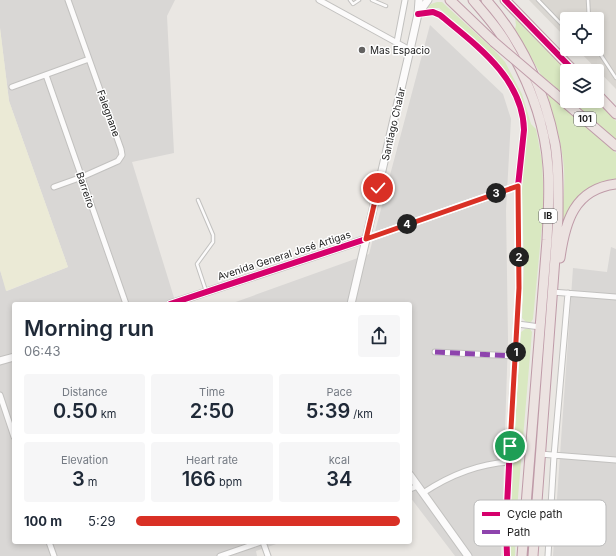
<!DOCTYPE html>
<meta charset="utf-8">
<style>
body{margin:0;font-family:Inter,sans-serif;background:#f6f6f7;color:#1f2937;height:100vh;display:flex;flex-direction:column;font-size:15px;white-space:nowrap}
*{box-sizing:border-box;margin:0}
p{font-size:13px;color:#747a83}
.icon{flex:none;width:22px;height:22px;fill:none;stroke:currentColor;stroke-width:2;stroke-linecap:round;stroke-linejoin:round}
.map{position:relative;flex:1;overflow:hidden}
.drawer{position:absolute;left:12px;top:302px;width:400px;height:242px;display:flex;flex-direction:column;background:#fff;border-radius:4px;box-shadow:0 2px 6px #0003}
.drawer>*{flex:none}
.controls{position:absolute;left:560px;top:12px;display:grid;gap:8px}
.controls a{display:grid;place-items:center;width:44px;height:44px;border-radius:4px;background:#fff;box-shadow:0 2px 6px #0003;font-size:20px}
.pin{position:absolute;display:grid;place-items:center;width:34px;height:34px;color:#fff;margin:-17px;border:2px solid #fff;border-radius:50%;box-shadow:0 1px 4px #0007}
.km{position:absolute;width:20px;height:20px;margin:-10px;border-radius:50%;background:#222;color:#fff;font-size:11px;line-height:20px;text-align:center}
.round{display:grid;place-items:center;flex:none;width:42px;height:42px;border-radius:4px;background:#f6f6f7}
.headline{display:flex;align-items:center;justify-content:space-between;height:68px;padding:0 12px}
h1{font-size:22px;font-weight:600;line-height:30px}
.stats{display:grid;grid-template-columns:repeat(3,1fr);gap:6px;height:68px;padding:4px 12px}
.stats div{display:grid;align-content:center;border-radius:4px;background:#f6f6f7;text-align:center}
.stats b{font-size:20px;font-weight:600}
.stats small{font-size:11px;font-weight:400}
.stats p{font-size:11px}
ul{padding:0 12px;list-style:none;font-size:13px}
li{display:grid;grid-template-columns:64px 48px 1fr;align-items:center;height:30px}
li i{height:10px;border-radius:5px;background:#d93025}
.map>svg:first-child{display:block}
</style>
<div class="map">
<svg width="616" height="556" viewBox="0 0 616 556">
<rect width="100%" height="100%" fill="#eae7e3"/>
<!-- residential -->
<path fill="#d9d7d5" d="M 0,0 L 175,0 L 167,16 L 174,153 L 132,162 L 176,304 L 14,304 L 14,542 L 282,542 L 256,551 L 257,556 L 0,556 L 0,270 L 7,291 L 68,267 L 9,101 L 0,28 Z
M 430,25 L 503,94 L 511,119 L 506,210 L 508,339 L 501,556 L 455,556 L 410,497 L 410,304 L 230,304 L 369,254 Z
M 611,247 L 616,249 L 616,556 L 553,556 L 573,268 L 607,272 Z"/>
<!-- airport -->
<path fill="#dad7d2" d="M 529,0 L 616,0 L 616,89 L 577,49 L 597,49 L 597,19 L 567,19 L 567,39 Z"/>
<!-- farmland -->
<path fill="#ebead6" d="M 0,28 L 9,101 L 68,267 L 6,291 L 0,270 Z"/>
<!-- grass -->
<path fill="#d9e8c1" d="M 437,2 L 442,2 L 495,51 L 505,62 L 522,94 L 531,124 L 536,129 L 542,161 L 544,205 L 533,319 L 531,322 L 526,322 L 522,318 L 524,267 L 522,192 L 526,125 L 518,95 L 508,76 L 494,57 L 439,8 L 426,8 L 431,4 Z
M 515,18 L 567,71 L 567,97 L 541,75 L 515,29 L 516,25 Z
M 547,93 L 571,113 L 616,153 L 616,179 C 610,178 606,181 601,183 C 580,190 570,207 561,226 C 563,204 566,181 563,159 C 560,136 553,115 547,93 Z
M 572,101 L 596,101 L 616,121 L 616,140 Z
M 550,245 L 552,245 L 528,556 L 526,556 Z
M 525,329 L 530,329 L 532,332 L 516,521 L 515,556 L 510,556 L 514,438 L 521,332 Z"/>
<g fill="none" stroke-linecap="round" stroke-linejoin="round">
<defs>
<path id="service" d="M 350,0 L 353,4 L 359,0
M 372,0 L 386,6
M 538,0 L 567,30
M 588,0 L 589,19
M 597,49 L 616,78
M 198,200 L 213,235 L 213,242 L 197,264 L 206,291"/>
<path id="minor" d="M 319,0 L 410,50
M 418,14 L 433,12 L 440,15 C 476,45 523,78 524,130 L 518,186 L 519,288 L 510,446 L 506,525 L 507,556
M 397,42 L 405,0
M 46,75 L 126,304
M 12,87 L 89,59
M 54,187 L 82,177 L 118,161 L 122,155 L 121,149 L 68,0
M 366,239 L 518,186
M 552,292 L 616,297
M 518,324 L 540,327
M 435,352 L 516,356
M 0,395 L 14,437
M 540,454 L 616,460
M 410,489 L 418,486
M 423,493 C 450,475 477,464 509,462
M 49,542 L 54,556
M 263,542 L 268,556
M 220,556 L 261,542
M 548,556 L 554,456 L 568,293"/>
<path id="tertiary" d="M 418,14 L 428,0
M 170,304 L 366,239
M 351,304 L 410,50 L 418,14 L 419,0
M 0,361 L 14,357
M 410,475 L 468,556"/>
<path id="trunk" d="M 450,0 L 494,42
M 473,0 C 484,13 496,26 505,41 C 528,79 545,122 548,167 C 550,191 548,216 547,240 L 522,556
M 486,0 C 522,40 545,92 555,144 C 559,168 558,193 558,217 L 533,556
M 505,0 L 574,71
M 554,93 L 616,146
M 597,94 L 616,114
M 560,258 C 565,222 574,189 616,184"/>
</defs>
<!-- service casing -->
<use href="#service" stroke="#c2c1bf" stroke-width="4.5"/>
<!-- minor casing -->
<use href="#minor" stroke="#c2c1bf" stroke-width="7"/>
<!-- tertiary casing -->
<use href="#tertiary" stroke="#c2c1bf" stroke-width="9"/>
<!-- trunk casing -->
<use href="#trunk" stroke="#bf9ba8" stroke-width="11"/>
<!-- service -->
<use href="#service" stroke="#fcfbfb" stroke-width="2.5"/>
<!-- minor -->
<use href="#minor" stroke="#fcfbfb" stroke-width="5"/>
<!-- tertiary -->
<use href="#tertiary" stroke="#fcfbfb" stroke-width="7"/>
<!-- trunk -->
<use href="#trunk" stroke="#ece3e1" stroke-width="9"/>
<defs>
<path id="trunk-bridge" d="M 494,42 L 554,93"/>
</defs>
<!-- trunk-bridge casing -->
<use href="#trunk-bridge" stroke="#bf9ba8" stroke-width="11" stroke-linecap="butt"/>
<!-- trunk-bridge -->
<use href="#trunk-bridge" stroke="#ece3e1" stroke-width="9"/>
<!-- quiet -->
<path stroke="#8e44ad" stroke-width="5" stroke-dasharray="10 5" stroke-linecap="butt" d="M 435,352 L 516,356"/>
<defs>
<path id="cycleway" d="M 505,0 L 574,71
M 418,14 L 433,12 L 440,15 C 476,45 523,78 524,130 L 518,186 L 519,288 L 510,446 L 506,525 L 507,556
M 170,304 L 366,239 L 518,186"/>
</defs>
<!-- cycleway casing -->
<use href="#cycleway" stroke="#fff" stroke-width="8"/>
<!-- cycleway -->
<use href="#cycleway" stroke="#d6006c" stroke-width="6"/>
</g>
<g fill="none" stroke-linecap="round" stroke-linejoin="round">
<defs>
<path id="route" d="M 378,188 L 366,239 L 518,186 L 519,288 L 510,446"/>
</defs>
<!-- route casing -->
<use href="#route" stroke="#fff" stroke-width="8"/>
<!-- route -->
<use href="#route" stroke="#d93025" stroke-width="5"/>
</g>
<!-- markers -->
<circle fill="#636261" stroke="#fff" stroke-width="1.5" cx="362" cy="50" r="4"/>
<g text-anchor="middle" stroke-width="3" stroke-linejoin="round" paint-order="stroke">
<!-- shield labels -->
<g fill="#fff" stroke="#5f5f5f" stroke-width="1">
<rect x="574" y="112" width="22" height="14" rx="3"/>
<rect x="539" y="209" width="18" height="14" rx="3"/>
</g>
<g font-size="9" font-weight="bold" fill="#1b1b1b">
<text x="585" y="122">101</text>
<text x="548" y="219">IB</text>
</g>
<!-- poi labels -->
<g font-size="10" fill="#1b1b1b" stroke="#fff" text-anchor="start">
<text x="370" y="54">Mas Espacio</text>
</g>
<!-- street labels -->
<g font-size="10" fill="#1b1b1b" stroke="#fff">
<text transform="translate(109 113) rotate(70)" y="4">Falegnane</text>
<text transform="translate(393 124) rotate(-77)" y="4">Santiago Chalar</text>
<text transform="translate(86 190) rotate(71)" y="4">Barreiro</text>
<text transform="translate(284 255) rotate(-18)" y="4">Avenida General José Artigas</text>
</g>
</g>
<!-- legend -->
<rect x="474" y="500" width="132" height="46" rx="6" fill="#fff" stroke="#bbb" stroke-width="1"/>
<rect x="482" y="512" width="18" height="4" fill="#d6006c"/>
<rect x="482" y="530" width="18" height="4" fill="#8e44ad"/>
<g font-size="11" fill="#1b1b1b">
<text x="507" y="518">Cycle path</text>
<text x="507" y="536">Path</text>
</g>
</svg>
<div class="controls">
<a><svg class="icon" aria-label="locate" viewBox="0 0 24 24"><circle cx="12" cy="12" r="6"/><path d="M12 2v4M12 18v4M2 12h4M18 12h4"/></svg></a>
<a><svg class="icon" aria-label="layers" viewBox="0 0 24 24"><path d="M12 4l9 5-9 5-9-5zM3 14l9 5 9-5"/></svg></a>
</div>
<div class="pin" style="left:510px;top:446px;background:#1e9e55"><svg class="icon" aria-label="arrive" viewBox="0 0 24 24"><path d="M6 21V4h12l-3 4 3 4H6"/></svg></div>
<div class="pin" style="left:378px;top:188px;background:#d93025"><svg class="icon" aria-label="check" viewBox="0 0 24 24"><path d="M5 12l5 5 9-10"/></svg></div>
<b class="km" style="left:516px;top:352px">1</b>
<b class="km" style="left:519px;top:257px">2</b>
<b class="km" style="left:496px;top:193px">3</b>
<b class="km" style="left:407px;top:224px">4</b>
<section class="drawer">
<div class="headline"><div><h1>Morning run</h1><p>06:43</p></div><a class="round"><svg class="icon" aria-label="share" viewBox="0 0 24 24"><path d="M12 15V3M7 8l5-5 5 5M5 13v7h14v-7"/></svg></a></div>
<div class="stats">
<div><p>Distance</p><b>0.50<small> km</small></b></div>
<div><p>Time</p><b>2:50</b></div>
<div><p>Pace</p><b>5:39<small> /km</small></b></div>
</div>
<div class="stats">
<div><p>Elevation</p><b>3<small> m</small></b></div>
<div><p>Heart rate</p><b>166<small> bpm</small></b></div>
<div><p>kcal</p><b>34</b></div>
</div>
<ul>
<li><b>100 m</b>5:29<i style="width:100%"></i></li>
</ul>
</section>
</div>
